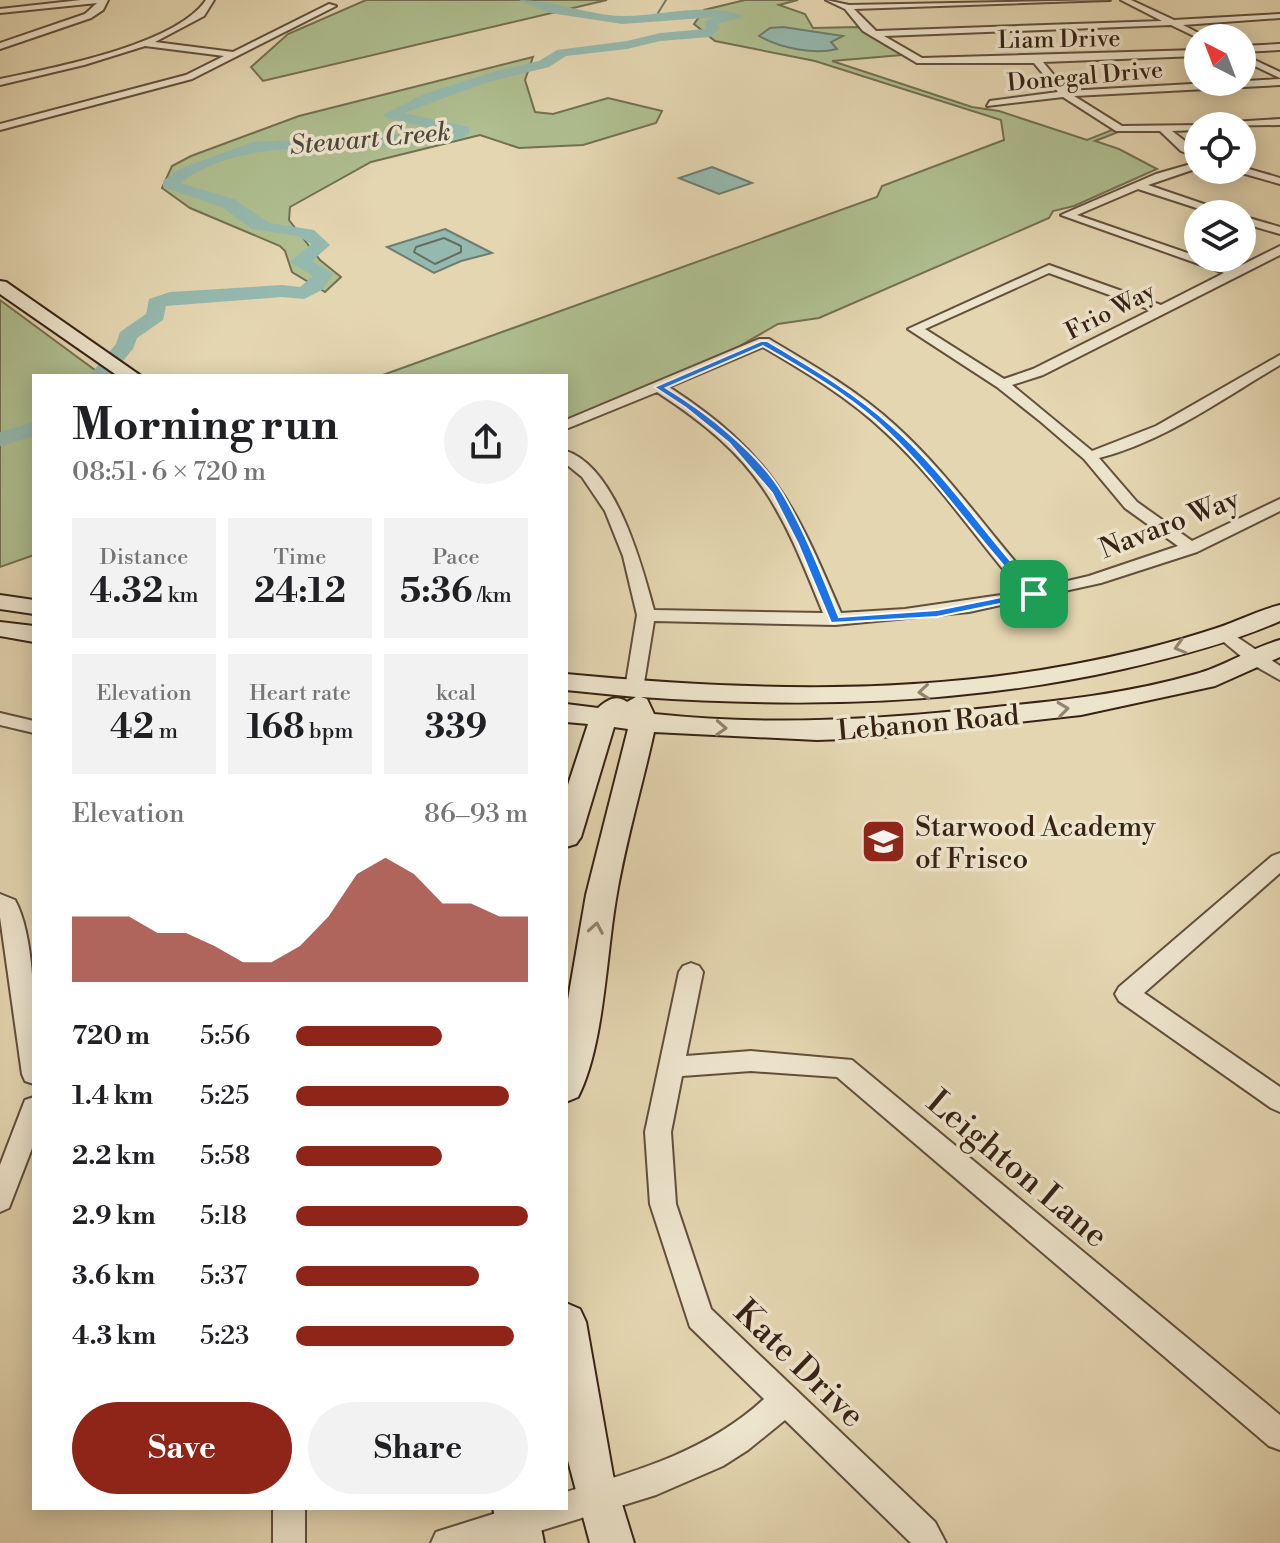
<!DOCTYPE html>
<meta charset="utf-8">
<style>
body{margin:0;font-family:"Libre Bodoni",serif;background:#f2f2f2;color:#202124;height:100vh;display:flex;flex-direction:column;font-size:30px;white-space:nowrap}
*{box-sizing:border-box;margin:0}
p{font-size:26px;color:#757577}
.icon{flex:none;width:44px;height:44px;fill:none;stroke:currentColor;stroke-width:2;stroke-linecap:round;stroke-linejoin:round}
.map{position:relative;flex:1;overflow:hidden}
.details{position:absolute;left:32px;top:374px;width:536px;height:1136px;display:flex;flex-direction:column;background:#fff;border-radius:0px;box-shadow:0 4px 20px #0003}
.details>*{flex:none}
.needle{width:52px;rotate:318deg}
.buttons{position:absolute;left:1184px;top:24px;display:grid;gap:16px}
.buttons a{display:grid;place-items:center;width:72px;height:72px;border-radius:50%;background:#fff;box-shadow:0 4px 20px #0003;font-size:40px}
.pin{position:absolute;display:grid;place-items:center;width:68px;height:68px;color:#fff;margin:-34px;border-radius:16px;box-shadow:0 4px 12px #0006}
.round{display:grid;place-items:center;flex:none;width:84px;height:84px;border-radius:42px;background:#f2f2f2}
.head{display:flex;align-items:center;justify-content:space-between;height:136px;padding:0 40px}
h1{font-size:44px;font-weight:800;line-height:60px}
.figures{display:grid;grid-template-columns:repeat(3,1fr);gap:12px;height:136px;padding:8px 40px}
.figures div{display:grid;align-content:center;border-radius:0px;background:#f2f2f2;text-align:center}
.figures b{font-size:34px;font-weight:800}
.figures small{font-size:22px;font-weight:400}
.figures p{font-size:22px}
.chart{height:224px;padding:16px 40px}
.chart p{display:flex;justify-content:space-between}
.chart svg{width:100%;height:144px;margin-top:8px;fill:#8f2418;opacity:.7}
.button{display:flex;gap:16px;margin-top:auto;padding:16px 40px}
.button a{flex:1;height:92px;border-radius:48px;background:#8f2418;color:#fff;font-size:32px;font-weight:800;line-height:92px;text-align:center}
.button a+a{background:#f2f2f2;color:#202124}
ul{padding:0 40px;list-style:none;font-size:26px}
li{display:grid;grid-template-columns:128px 96px 1fr;align-items:center;height:60px}
li i{height:20px;border-radius:10px;background:#8f2418}
.map>svg:first-child{display:block}
</style>
<div class="map">
<svg width="1280" height="1543" viewBox="0 0 1280 1543">
<rect width="100%" height="100%" fill="#e4d6b1"/>
<filter id="stains"><feTurbulence type="fractalNoise" baseFrequency=".0025" numOctaves="4"/><feColorMatrix values="0 0 0 0 .2 0 0 0 0 .09 0 0 0 0 .02 0 0 0 .5 -.17"/></filter>
<radialGradient id="worn" r=".72"><stop offset=".6" stop-color="#630" stop-opacity="0"/><stop offset="1" stop-color="#630" stop-opacity=".3"/></radialGradient>
<!-- green -->
<path fill="#afbf90" stroke="#737052" stroke-width="2" d="M 366,0 L 607,0 L 263,81 L 251,67 L 288,34 Z
M 745,0 L 798,0 L 779,5 L 805,14 L 813,28 L 858,27 L 902,55 L 832,61 L 972,107 L 999,111 L 1087,140 L 1112,130 L 1118,132 L 1095,141 L 1119,149 L 1157,169 L 1074,206 L 1053,211 L 1049,218 L 819,318 L 778,324 L 736,348 L 566,420 L 566,376 L 380,376 L 877,197 L 882,186 L 1004,140 L 1001,120 L 815,61 L 715,41 L 694,24 L 704,10 Z
M 533,57 L 525,80 L 535,112 L 553,114 L 608,98 L 662,111 L 656,123 L 583,145 L 519,148 L 480,135 L 371,162 L 290,207 L 289,220 L 320,260 L 341,277 L 325,292 L 292,272 L 285,251 L 280,246 L 190,208 L 162,188 L 172,166 L 191,156 L 299,116 Z
M 0,300 L 103,376 L 34,376 L 34,555 L 0,567 Z"/>
<!-- water -->
<path fill="#95b9af" stroke="#6f7d71" stroke-width="2" d="M 783,27 L 843,36 L 831,42 L 837,49 C 814,55 780,48 759,36 L 770,28 Z
M 712,167 L 752,183 L 719,194 L 679,178 Z
M 445,229 L 492,253 L 461,261 L 434,273 L 387,247 Z"/>
<g fill="none" stroke-linecap="round" stroke-linejoin="round">
<!-- shore -->
<path stroke="#666e62" stroke-width="2" d="M 444,238 L 461,246 L 461,252 L 435,264 L 414,252 L 416,247 Z"/>
<!-- stream -->
<path stroke="#6f7d71" stroke-width="2" d="M 661,19 L 658,13 L 666,0"/>
<!-- river -->
<path fill="#95b9af" fill-rule="evenodd" d="M 519,0 C 553,0 587,15 622,16 C 656,17 715,0 743,17 L 717,24 L 720,28 L 710,37 L 660,41 L 627,49 L 566,56 L 549,67 L 488,82 L 404,113 L 469,127 L 469,133 L 460,139 C 373,159 255,127 180,183 L 234,199 L 269,223 L 314,230 L 330,245 L 312,261 L 333,274 L 322,290 L 304,299 L 282,297 L 166,306 L 163,320 L 137,338 L 133,349 L 110,376 L 89,376 L 116,344 L 120,332 L 146,314 L 149,299 L 170,292 L 282,285 L 300,287 L 313,276 L 290,262 L 311,244 L 298,236 L 252,229 L 222,207 L 163,187 L 163,181 L 179,169 L 253,142 L 450,132 L 390,119 L 383,115 L 424,94 L 493,72 L 539,61 L 557,50 L 627,41 L 660,33 L 706,29 L 705,21 L 717,17 L 622,24 L 550,13 Z
M 34,422 L 34,436 L 0,446 L 0,432 Z"/>
<defs>
<path id="street" d="M 81,0 L 108,0 L 103,10 L 91,18 L 0,49 L 0,43 L 85,14 L 97,3 L 0,13 L 0,9 Z
M 206,0 L 214,0 L 204,16 L 155,42 L 233,52 L 329,4 L 336,6 L 192,79 L 0,130 L 0,124 L 186,75 L 224,56 L 145,46 L 84,65 L 0,85 L 0,79 C 53,68 176,45 206,0 Z
M 826,0 L 849,5 L 1110,0 L 854,9 L 876,31 L 1162,21 L 1121,0 L 1131,0 L 1174,20 L 1280,14 L 1280,18 L 1183,25 L 1208,38 L 1198,38 L 1171,25 L 884,36 L 922,58 L 1198,50 L 1198,56 L 1043,62 L 1067,91 L 1280,79 L 1280,85 L 1074,96 L 1122,126 L 1202,125 L 1198,130 L 1172,131 L 1198,151 L 1198,158 L 1181,151 L 1160,131 L 1116,131 L 1063,97 L 987,106 L 990,101 L 1058,92 L 1034,63 L 917,63 L 863,31 L 845,9 Z
M 1280,44 L 1280,50 L 1242,52 L 1242,46 Z
M 1242,54 L 1280,72 L 1280,78 L 1242,60 Z
M 1280,119 L 1280,125 L 1211,126 L 1216,123 Z
M 1198,162 L 1198,168 L 1148,185 L 1233,214 L 1215,214 L 1138,189 L 1077,215 L 1234,269 L 1280,246 L 1280,255 L 1043,375 L 1012,385 L 1092,451 L 1156,426 L 1280,355 L 1280,365 C 1222,399 1165,441 1099,458 L 1137,502 L 1192,541 L 1280,499 L 1280,511 L 1197,552 L 1101,583 L 969,612 L 835,625 L 654,621 L 643,689 L 634,695 L 627,693 L 625,689 L 637,615 L 623,556 L 605,511 L 582,477 L 566,464 L 566,451 C 616,467 642,566 654,610 L 823,613 C 779,504 760,459 657,392 L 566,429 L 566,420 L 759,339 L 769,339 C 813,365 858,391 896,426 C 949,474 990,535 1038,588 L 1089,576 L 1178,546 L 1125,508 L 1084,459 L 1041,422 L 997,387 L 908,329 L 1049,265 L 1161,305 L 1224,273 L 1061,215 L 1156,174 ZM 1049,273 L 1151,310 L 1033,369 L 1004,379 L 925,329 ZM 763,347 C 806,372 849,398 885,432 C 937,479 976,539 1022,592 L 905,609 L 841,613 C 794,503 772,454 669,387 Z
M 1242,167 L 1280,178 L 1280,184 L 1238,172 L 1237,170 L 1242,170 Z
M 1242,216 L 1280,227 L 1280,234 L 1242,223 Z
M 1225,629 L 1280,666 L 1280,680 L 1248,662 L 1219,638 L 1216,634 L 1219,630 Z
M 0,713 L 34,721 L 34,733 L 0,725 Z
M 1280,853 L 1280,873 L 1144,993 L 1280,1087 L 1280,1112 L 1271,1108 L 1119,1001 L 1115,994 L 1119,987 L 1272,856 Z
M 0,894 L 15,900 C 38,942 34,1036 34,1084 L 25,1081 L 22,1074 L 0,917 Z
M 691,963 L 699,966 L 703,972 L 686,1056 L 751,1051 L 852,1060 L 1280,1415 L 1280,1450 L 1269,1446 L 837,1077 L 751,1071 L 682,1076 L 671,1132 L 676,1204 L 711,1309 L 935,1522 L 946,1543 L 911,1543 L 785,1420 L 748,1450 L 723,1466 L 656,1495 L 501,1543 L 431,1543 L 436,1532 L 512,1508 L 566,1508 L 566,1492 C 637,1471 708,1451 764,1399 L 690,1327 L 650,1204 L 645,1132 L 679,972 L 683,966 Z
M 34,1097 L 34,1143 L 9,1208 L 0,1212 L 0,1165 L 25,1100 Z
M 273,1508 L 305,1508 L 305,1543 L 273,1543 Z"/>
<path id="secondary" d="M 0,281 L 6,282 L 141,376 L 118,376 L 0,294 Z
M 0,595 L 34,600 L 34,614 L 0,609 Z
M 1280,605 L 1280,621 C 1230,643 1176,657 1123,669 C 963,705 804,708 641,697 L 647,699 L 654,714 C 766,726 875,720 987,708 C 1057,701 1127,694 1196,674 C 1225,666 1251,648 1280,640 L 1280,657 L 1215,686 L 1081,715 L 873,738 L 817,740 L 654,732 C 642,787 625,843 616,899 C 606,957 604,1046 578,1097 L 566,1102 L 566,1011 L 586,895 L 628,729 L 614,727 L 581,837 L 576,844 L 566,847 L 566,791 L 588,724 L 566,722 L 566,704 L 598,708 C 607,700 616,694 627,702 L 636,697 L 566,690 L 566,674 C 734,690 903,696 1070,665 C 1119,656 1169,644 1217,628 C 1238,621 1259,610 1280,605 Z
M 0,622 L 34,626 L 34,642 L 0,636 Z
M 566,1303 L 580,1309 L 586,1322 L 613,1475 L 634,1543 L 590,1543 L 566,1453 Z
M 493,1508 L 537,1508 L 544,1543 L 500,1543 Z"/>
</defs>
<!-- street casing -->
<use href="#street" stroke="#624f3c" stroke-width="4"/>
<!-- secondary casing -->
<use href="#secondary" stroke="#372215" stroke-width="4"/>
<!-- street -->
<use href="#street" fill="#ede4cc" fill-rule="evenodd"/>
<!-- secondary -->
<use href="#secondary" fill="#ede4cc" fill-rule="evenodd"/>
</g>
<!-- one-way arrows -->
<defs><path id="oneway-chevron" d="M-2-3.5L2.5 0L-2 3.5" fill="none" stroke-width="1.6" stroke-linecap="round" stroke-linejoin="round" transform="scale(2)"/></defs>
<g stroke="#928370">
<use href="#oneway-chevron" transform="translate(1180 647) rotate(164)"/>
<use href="#oneway-chevron" transform="translate(924 692) rotate(175)"/>
<use href="#oneway-chevron" transform="translate(1063 709) rotate(-7)"/>
<use href="#oneway-chevron" transform="translate(721 728) rotate(3)"/>
<use href="#oneway-chevron" transform="translate(596 928) rotate(-80)"/>
</g>
<!-- route -->
<path fill="#1a73e8" stroke="#fff" stroke-width="2" fill-rule="evenodd" d="M 761,341 L 767,341 C 811,367 854,392 893,427 C 948,475 988,539 1038,592 L 1038,596 L 937,617 L 831,623 L 798,544 L 772,493 L 729,443 L 686,408 L 654,387 ZM 763,346 C 807,372 853,397 890,434 C 940,483 979,541 1027,592 L 937,610 L 839,617 C 822,575 806,533 783,494 C 759,453 706,412 666,388 Z"/>
<!-- icons -->
<defs>
<symbol id="school-square" viewBox="-11 -11 22 22"><rect x="-9" y="-9" width="18" height="18" rx="4" fill="#8f2418" stroke="#ede4cc"/><path d="M0-5L7-2L0 1L-7-2ZM-4 1L0 2.5L4 1V4Q0 6-4 4Z" fill="#fff"/></symbol>
</defs>
<g fill-rule="evenodd">
<use href="#school-square" x="858" y="816" width="51" height="51"/>
</g>
<g text-anchor="middle" stroke-width="7" stroke-linejoin="round" paint-order="stroke">
<!-- far-street labels -->
<g font-size="24" fill="#372215" stroke="#ede4cc">
<text transform="translate(1059 39) rotate(-1)" y="8">Liam Drive</text>
<text transform="translate(1085 76) rotate(-5)" y="8">Donegal Drive</text>
<text transform="translate(1110 311) rotate(-27)" y="8">Frio Way</text>
</g>
<!-- far-water labels -->
<g font-size="26" font-style="italic" fill="#4e483c" stroke="#ede4cc">
<text transform="translate(370 138) rotate(-5)" y="9">Stewart Creek</text>
</g>
<!-- street labels -->
<g font-size="28" fill="#372215" stroke="#ede4cc">
<text transform="translate(1169 523) rotate(-21)" y="10">Navaro Way</text>
<text transform="translate(928 722) rotate(-5)" y="10">Lebanon Road</text>
</g>
<!-- poi labels -->
<g font-size="28" fill="#372215" stroke="#ede4cc" text-anchor="start">
<text x="915" y="836">Starwood Academy<tspan x="915" dy="32">of Frisco</tspan></text>
</g>
<!-- near-street labels -->
<g font-size="34" fill="#372215" stroke="#ede4cc">
<text transform="translate(1018 1168) rotate(40)" y="12">Leighton Lane</text>
<text transform="translate(800 1363) rotate(44)" y="12">Kate Drive</text>
</g>
</g>
<rect width="100%" height="100%" filter="url(#stains)"/>
<rect width="100%" height="100%" fill="url(#worn)"/>
</svg>
<div class="buttons">
<a><svg class="needle" viewBox="-14 -14 28 28"><path d="M0-13l5 13h-10z" fill="#e53935"/><path d="M0 13l5-13h-10z" fill="#757577"/></svg></a>
<a><svg class="icon" aria-label="locate" viewBox="0 0 24 24"><circle cx="12" cy="12" r="6"/><path d="M12 2v4M12 18v4M2 12h4M18 12h4"/></svg></a>
<a><svg class="icon" aria-label="layers" viewBox="0 0 24 24"><path d="M12 4l9 5-9 5-9-5zM3 14l9 5 9-5"/></svg></a>
</div>
<div class="pin" style="left:1034px;top:594px;background:#1e9e55"><svg class="icon" aria-label="arrive" viewBox="0 0 24 24"><path d="M6 21V4h12l-3 4 3 4H6"/></svg></div>
<section class="details">
<div class="head"><div><h1>Morning run</h1><p>08:51 · 6 × 720 m</p></div><a class="round"><svg class="icon" aria-label="share" viewBox="0 0 24 24"><path d="M12 15V3M7 8l5-5 5 5M5 13v7h14v-7"/></svg></a></div>
<div class="figures">
<div><p>Distance</p><b>4.32<small> km</small></b></div>
<div><p>Time</p><b>24:12</b></div>
<div><p>Pace</p><b>5:36<small> /km</small></b></div>
</div>
<div class="figures">
<div><p>Elevation</p><b>42<small> m</small></b></div>
<div><p>Heart rate</p><b>168<small> bpm</small></b></div>
<div><p>kcal</p><b>339</b></div>
</div>
<div class="chart"><p><span>Elevation</span>86–93 m</p>
<svg viewBox="0 0 160 44" preserveAspectRatio="none"><path d="M0 44V24L10 24L20 24L30 29L40 29L50 33L60 38L70 38L80 33L90 24L100 11L110 6L120 11L130 20L140 20L150 24L160 24V44z"/></svg>
</div>
<ul>
<li><b>720 m</b>5:56<i style="width:63%"></i></li>
<li><b>1.4 km</b>5:25<i style="width:92%"></i></li>
<li><b>2.2 km</b>5:58<i style="width:63%"></i></li>
<li><b>2.9 km</b>5:18<i style="width:100%"></i></li>
<li><b>3.6 km</b>5:37<i style="width:79%"></i></li>
<li><b>4.3 km</b>5:23<i style="width:94%"></i></li>
</ul>
<div class="button"><a>Save</a><a>Share</a></div>
</section>
</div>
